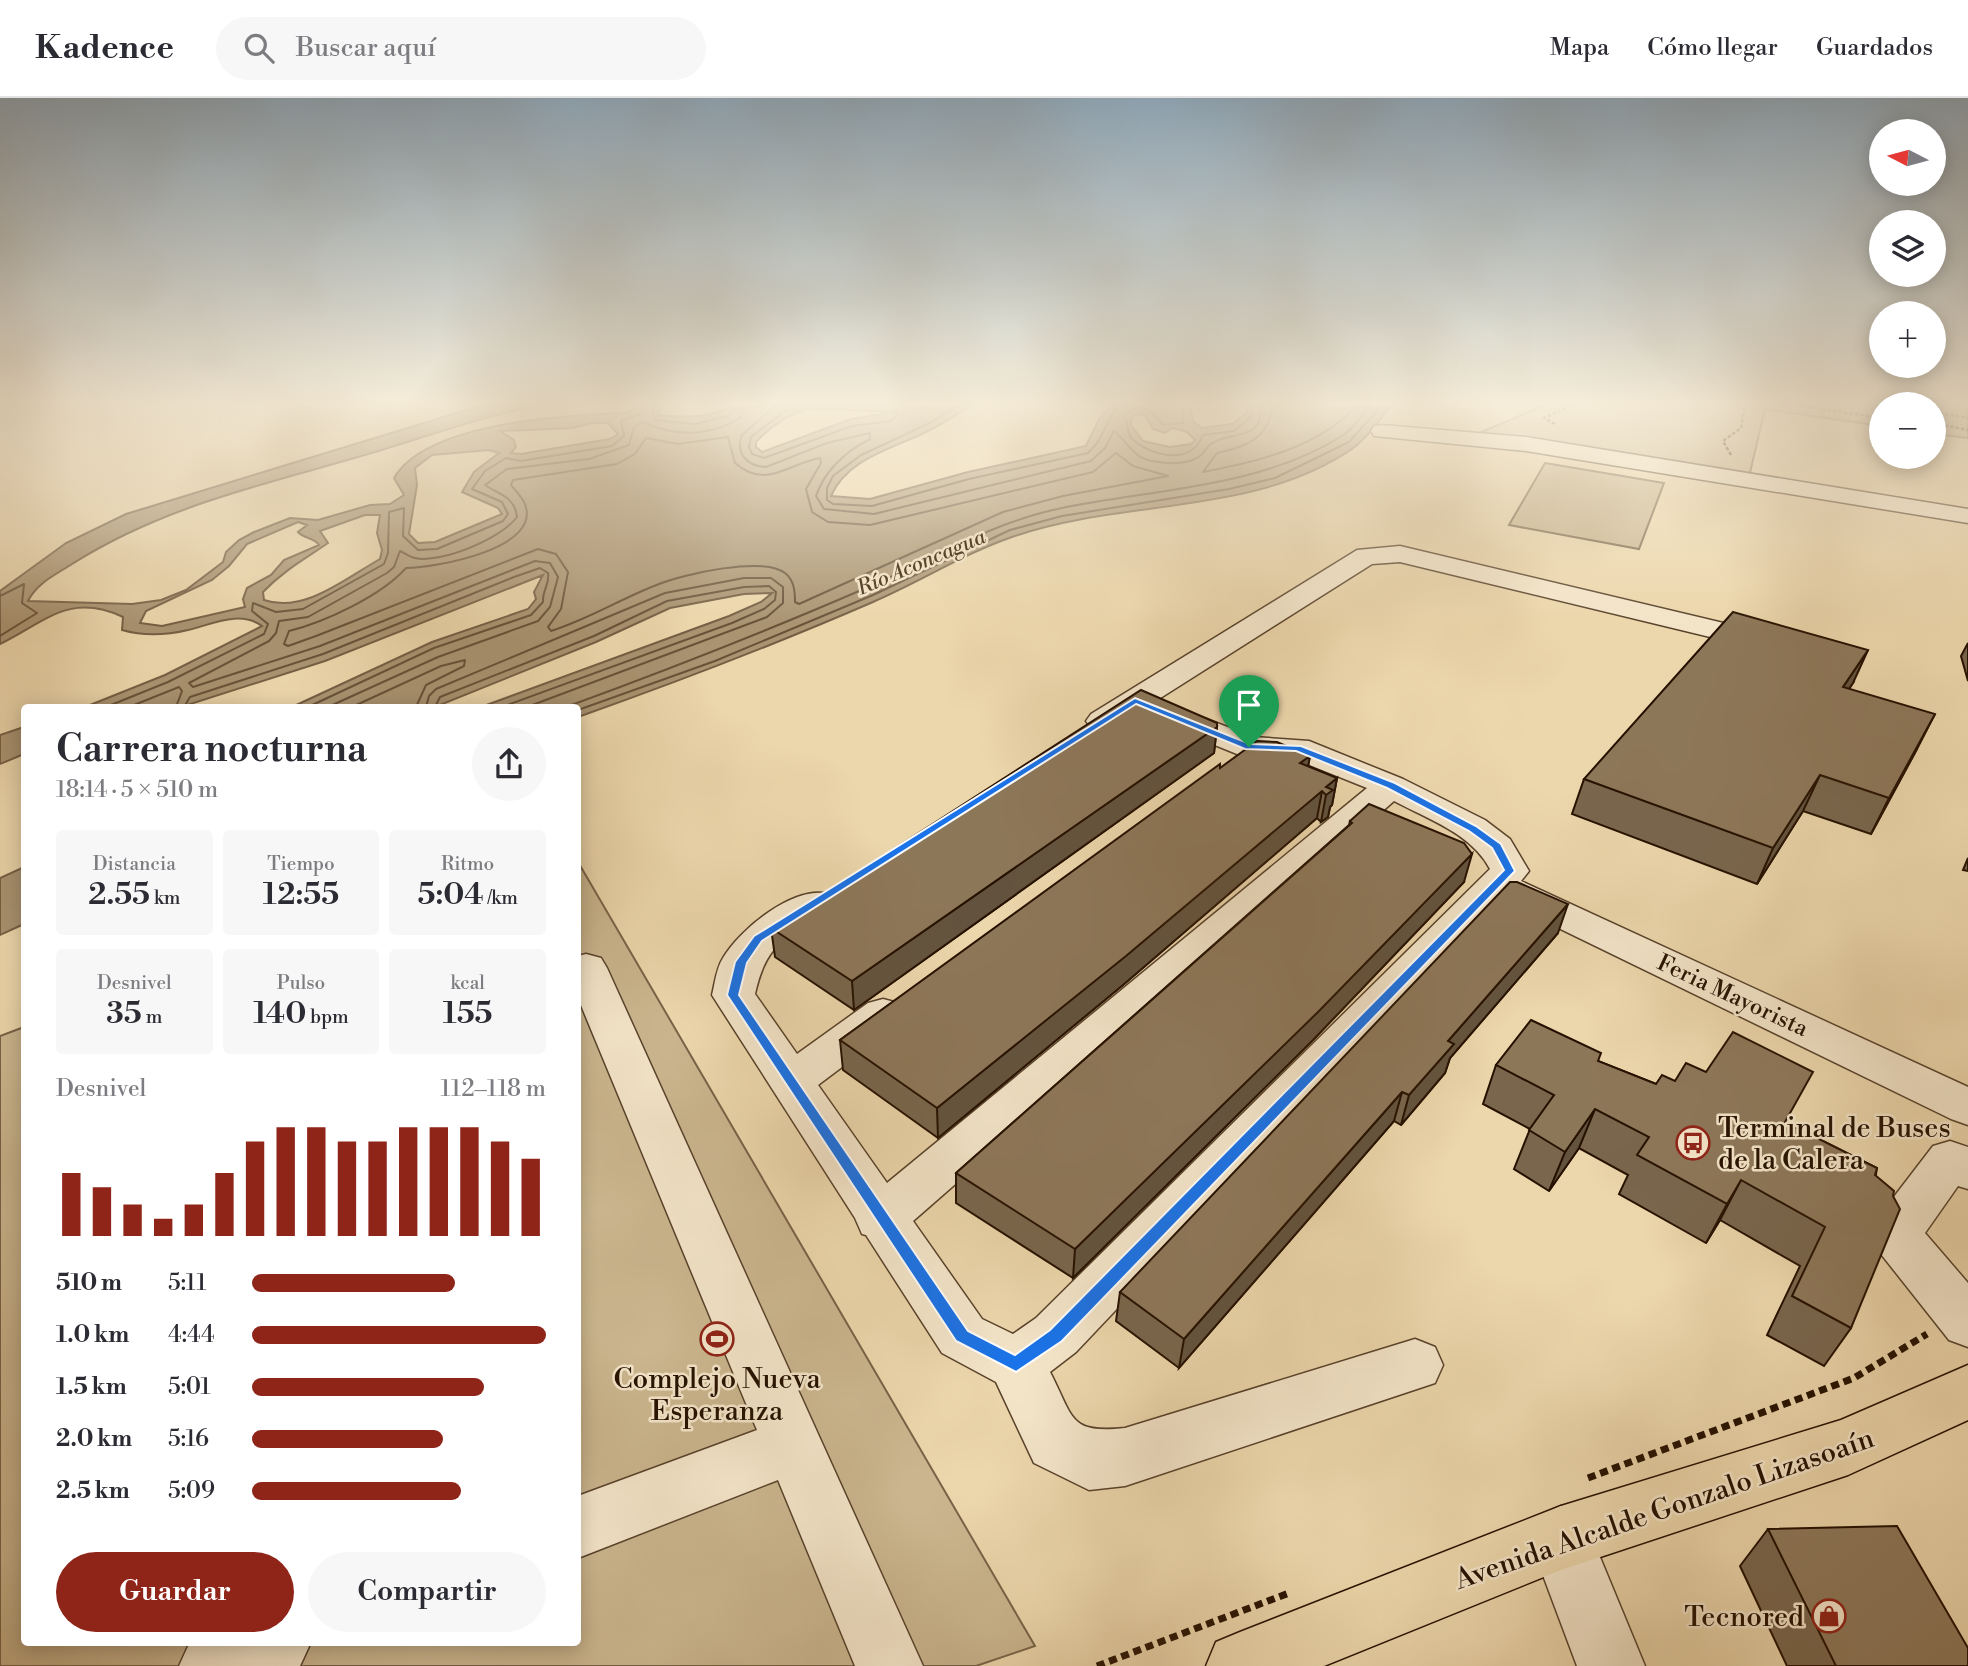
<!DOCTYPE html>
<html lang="es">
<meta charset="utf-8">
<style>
body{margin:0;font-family:"Libre Bodoni",serif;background:#f7f7f7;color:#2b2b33;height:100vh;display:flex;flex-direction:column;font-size:26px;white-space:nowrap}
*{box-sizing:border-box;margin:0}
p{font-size:23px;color:#7c7c81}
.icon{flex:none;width:38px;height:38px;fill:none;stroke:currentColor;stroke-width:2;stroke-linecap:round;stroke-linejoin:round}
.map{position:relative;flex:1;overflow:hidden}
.sheet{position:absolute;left:21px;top:606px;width:560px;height:942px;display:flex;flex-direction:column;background:#fff;border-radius:7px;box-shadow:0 4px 18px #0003}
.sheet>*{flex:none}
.needle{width:46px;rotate:276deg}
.buttons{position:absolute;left:1869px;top:21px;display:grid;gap:14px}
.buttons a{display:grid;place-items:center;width:77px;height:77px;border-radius:50%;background:#fff;box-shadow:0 4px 18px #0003;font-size:35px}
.pin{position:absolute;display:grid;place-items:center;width:60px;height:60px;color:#fff;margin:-72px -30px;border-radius:50% 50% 50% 0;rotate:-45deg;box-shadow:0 0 7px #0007}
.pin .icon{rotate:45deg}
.round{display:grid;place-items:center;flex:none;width:74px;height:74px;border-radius:37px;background:#f7f7f7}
.overview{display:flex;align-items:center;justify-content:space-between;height:119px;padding:0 35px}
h1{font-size:38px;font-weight:600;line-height:52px}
.figures{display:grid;grid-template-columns:repeat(3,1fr);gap:10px;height:119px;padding:7px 35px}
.figures div{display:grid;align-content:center;border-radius:7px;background:#f7f7f7;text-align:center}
.figures b{font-size:30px;font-weight:600}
.figures small{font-size:19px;font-weight:400}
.figures p{font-size:19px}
.chart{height:196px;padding:14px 35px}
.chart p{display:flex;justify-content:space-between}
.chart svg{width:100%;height:126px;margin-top:7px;stroke:#8f2418;stroke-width:6}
.button{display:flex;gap:14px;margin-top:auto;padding:14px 35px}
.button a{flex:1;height:80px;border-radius:42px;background:#8f2418;color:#fff;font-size:28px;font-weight:600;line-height:80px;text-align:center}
.button a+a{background:#f7f7f7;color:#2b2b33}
ul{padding:0 35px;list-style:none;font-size:23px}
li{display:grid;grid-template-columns:112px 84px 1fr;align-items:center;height:52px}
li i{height:18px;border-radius:9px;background:#8f2418}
header{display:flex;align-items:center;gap:42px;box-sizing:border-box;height:98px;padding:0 35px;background:#fff;border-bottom:2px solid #e1e1e2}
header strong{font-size:33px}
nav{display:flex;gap:38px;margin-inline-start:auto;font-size:24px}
.search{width:490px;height:63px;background:#f7f7f7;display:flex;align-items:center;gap:18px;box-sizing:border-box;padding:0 24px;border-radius:38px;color:#7c7c81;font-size:26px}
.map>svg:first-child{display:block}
</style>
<header>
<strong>Kadence</strong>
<div class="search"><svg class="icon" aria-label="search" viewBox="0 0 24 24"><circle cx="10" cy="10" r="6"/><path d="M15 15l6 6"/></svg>Buscar aquí</div>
<nav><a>Mapa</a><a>Cómo llegar</a><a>Guardados</a></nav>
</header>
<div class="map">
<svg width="1968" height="1568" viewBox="0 0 1968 1568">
<rect width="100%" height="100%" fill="#ecd6ab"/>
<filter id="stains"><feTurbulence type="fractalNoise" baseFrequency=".00286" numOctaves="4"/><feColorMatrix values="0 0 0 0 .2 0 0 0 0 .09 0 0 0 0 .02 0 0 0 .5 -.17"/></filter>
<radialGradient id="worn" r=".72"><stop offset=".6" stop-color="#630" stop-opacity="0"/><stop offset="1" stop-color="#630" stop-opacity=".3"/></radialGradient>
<!-- green -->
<path fill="#cab58e" stroke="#786347" stroke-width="2" d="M 1545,307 L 1881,307 L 1881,328 L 1765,311 L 1749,379 L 1479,335 Z
M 1934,307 L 1968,307 L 1968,340 L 1934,336 Z
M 1545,365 L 1664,385 L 1639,451 L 1509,427 Z
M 578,764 L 1035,1548 L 976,1568 L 0,1568 L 0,938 L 24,929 L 24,1544 L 578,1544 Z"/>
<!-- water -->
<path fill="#a99371" stroke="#755f44" stroke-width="2" fill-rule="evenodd" d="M 483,307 L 539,307 C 486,318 437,335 385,351 C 277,384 170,404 72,466 C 55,477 37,485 28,503 L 132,506 L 161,502 L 186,492 L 223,464 L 226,454 L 239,442 L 254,434 L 290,420 L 318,422 L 370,407 L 390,406 L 404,397 L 394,380 C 427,324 566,317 626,315 L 642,307 L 664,307 L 658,317 C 684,320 711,320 734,307 L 972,307 C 956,317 941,327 924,335 C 891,351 847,361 831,398 L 870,401 L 968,374 L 1086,348 L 1099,321 L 1112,307 L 1190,307 L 1193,323 L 1202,330 L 1232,326 L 1247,314 L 1242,307 L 1391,307 C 1380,322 1367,340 1352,351 C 1252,419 1122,400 1012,439 C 963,456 920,484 873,504 C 776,546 677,584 578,619 L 578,609 L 481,609 L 729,518 L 761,504 L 772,495 L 744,496 L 670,510 L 596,544 L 435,609 L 292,609 L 432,544 L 528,511 L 536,501 L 534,494 L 543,477 L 325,563 L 181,609 L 85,609 L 165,577 L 262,528 C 240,512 213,526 188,532 C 167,537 143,538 122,532 L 123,519 C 69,494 45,524 0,546 L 0,493 L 66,445 L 126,416 ZM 809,310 L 894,314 L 851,321 L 762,354 L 756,349 L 756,344 C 771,328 789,316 809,310 ZM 1136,316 L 1146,318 L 1153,331 L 1165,335 L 1172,330 L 1187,334 L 1195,342 L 1191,346 L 1170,349 L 1143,343 L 1131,327 L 1131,320 ZM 592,325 L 608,325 L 618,336 L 610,341 L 521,356 L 511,355 L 516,349 L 514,342 L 500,333 L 573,330 ZM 489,352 L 499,355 L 474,374 L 462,394 L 498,410 L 502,416 L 435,444 L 418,445 L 409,436 L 417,387 L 415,370 L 432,357 ZM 365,417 L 380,417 L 377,435 L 382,452 L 380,461 C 346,480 304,516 264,502 L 263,494 C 283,473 305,461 328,445 L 320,433 ZM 298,424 L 307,427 L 298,434 C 304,441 313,439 319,447 L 284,462 L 271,477 L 247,490 L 243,501 L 245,509 L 162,528 L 140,525 L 146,513 L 212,482 L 229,468 L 247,446 Z
M 24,629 L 24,656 L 0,666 L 0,637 Z
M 24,769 L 24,826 L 0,837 L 0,780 Z"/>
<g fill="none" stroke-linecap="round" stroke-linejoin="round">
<!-- shore -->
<path stroke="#685238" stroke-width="2" d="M 655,307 L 652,315 L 655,322 L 695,326 L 729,318 L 735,307
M 776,307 L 742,337 C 735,356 747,368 766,369 L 827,345 L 870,335 L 870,341 C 845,354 825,372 816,398 L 824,411 L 874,416 L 1091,363 L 1105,350 L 1114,333 C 1128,344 1133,360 1152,363 C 1166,366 1188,367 1200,358 C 1205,355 1206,349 1211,346 C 1231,331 1263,346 1261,307
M 793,307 L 751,339 L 749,349 L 752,356 L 764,360 L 852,328 L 891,323 L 898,316 L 894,307
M 958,307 L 930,325 L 861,357 L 833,378 L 827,390 L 827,402 L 833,406 L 872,408 L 969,381 L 1088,355 L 1098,344 L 1117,307
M 1183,307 L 1183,325 L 1163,327 L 1150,312 L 1136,309 L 1125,317 L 1130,339 C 1149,358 1191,369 1203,337 L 1234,333 L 1252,318 L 1251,307
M 1272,307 C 1270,340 1246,349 1217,355 L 1203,374 C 1260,363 1317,350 1358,307
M 728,339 L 735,365 C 766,392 787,366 820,360 L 821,365 L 806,391 L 812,414 L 828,424 L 870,427 L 1093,374 L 1116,355 L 1133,368 L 1168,378 L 1063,398 L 1003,414 L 799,506 L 795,504 C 795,493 794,482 785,475 C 763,458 684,476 659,486 C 622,500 589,521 551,533 L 548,529 L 561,511 L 568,474 L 556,456 L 538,451 L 316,538 L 288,548 L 284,546 L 289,533 C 325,524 381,498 406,470 C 433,470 546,451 524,404 C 521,398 515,392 511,387 L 513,382 L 617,366 L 635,356 L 646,340 L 678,346 Z
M 0,498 L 24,486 L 22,505 L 37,515 L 0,538
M 106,609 L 168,584 L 264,536 L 268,526 L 252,513 L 253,505 L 276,514 L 303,511 L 384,466 L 388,455 L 389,414 L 404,410 L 403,438 L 418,452 L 437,451 L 503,423 L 508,416 L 502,404 L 472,391 L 485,373 L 506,360 L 521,363 L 612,348 L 624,338 L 621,323 L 640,316 L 643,307
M 129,609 L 179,589 L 182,593 L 176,609
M 184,609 L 190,599 L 323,556 L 514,479 L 540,470 L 548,475 C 550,486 542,493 543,504 L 531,517 L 434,550 L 308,609
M 328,609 L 438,559 L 538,523 L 550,509 L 558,479 L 550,465 L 535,463 L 320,548 L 193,589 L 189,585 L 269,543 L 276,535 L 279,523 L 308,519 L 387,475 L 394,469 L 400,453 C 405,455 410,459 415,460 C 441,466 502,440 517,419 C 515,399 500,397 485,387 L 507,371 L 589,361 L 629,347 L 634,329 L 643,324 C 674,339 712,339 741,319 L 744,307
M 352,609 L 441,568 L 465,562 L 464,568 L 426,587 L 416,609
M 426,609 L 429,598 L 436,591 L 665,495 L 744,480 L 771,480 L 783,489 L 783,505 L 767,519 L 527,609
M 435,609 L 440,599 L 594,538 L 667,503 L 744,489 L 769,488 L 776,494 L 775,502 L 764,511 L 732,525 L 502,609
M 566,609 C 667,572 767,533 866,490 C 931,462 992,424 1062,410 C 1155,391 1259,390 1342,338 C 1353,331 1362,317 1371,307
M 578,612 L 715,563 L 873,497 L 1010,432 L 1062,418 L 1229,391 L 1275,380 L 1349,344 L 1382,307"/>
<defs>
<path id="minor" d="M 1382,327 L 1526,339 L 1968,411 L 1968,425 L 1526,353 L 1374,338 L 1371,333 L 1374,328 Z
M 1400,448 L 1778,538 L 1783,544 L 1778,550 L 1768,553 L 1400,464 L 1372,466 L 1113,630 L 1102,633 L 1091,630 L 1086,623 L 1091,616 L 1357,452 Z
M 1169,607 L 1254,639 L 1309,643 L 1403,681 L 1485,722 L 1510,741 L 1529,773 L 1521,783 L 1968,989 L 1968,1027 L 1951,1021 L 1503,803 L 1076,1254 L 1050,1274 C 1074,1320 1068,1336 1125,1330 L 1415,1241 L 1435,1249 L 1443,1267 L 1435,1285 L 1125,1388 L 1089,1392 L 1034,1365 L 996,1284 L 942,1255 L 866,1137 L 862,1136 L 855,1120 L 712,897 C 715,885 716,871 723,860 C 740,831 794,787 829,796 L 835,805 L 829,814 C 786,842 767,842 755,896 L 797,956 L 868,905 L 883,901 L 898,905 L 905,916 L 898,927 L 818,987 L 887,1085 L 1367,690 L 1292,660 L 1237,656 L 1158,624 L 1153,617 L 1158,610 ZM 1394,703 C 1428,721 1472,736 1490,771 L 1036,1220 L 1013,1236 L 982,1221 L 913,1123 Z
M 586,856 L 601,860 L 607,870 L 923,1568 L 855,1568 L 778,1382 L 578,1460 L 578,1398 L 757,1332 L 578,900 L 578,858 Z
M 1950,1043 L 1968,1049 L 1968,1091 L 1958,1088 L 1925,1135 L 1968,1185 L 1968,1249 L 1949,1242 L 1877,1151 L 1869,1136 L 1877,1121 L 1933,1048 Z
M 1561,1408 L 1583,1418 L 1645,1568 L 1577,1568 L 1529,1440 L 1539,1418 Z
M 190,1544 L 311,1544 L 300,1568 L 179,1568 Z"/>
<path id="major" d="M 1968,1267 L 1968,1322 L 1848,1377 L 1561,1472 L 1324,1568 L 1206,1568 L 1216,1544 L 1240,1534 L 1561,1408 L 1841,1322 Z"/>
</defs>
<!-- minor casing -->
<use href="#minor" stroke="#58422b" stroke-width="3"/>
<!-- major casing -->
<use href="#major" stroke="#261100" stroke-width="3"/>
<!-- path-far1 -->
<path stroke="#261100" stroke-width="2.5" stroke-dasharray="3.5 2" stroke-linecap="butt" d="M 1795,307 L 1881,320
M 1934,314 L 1968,320
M 1934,325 L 1968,332
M 1555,326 L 1544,320 L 1573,307
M 1731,357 L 1723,343 L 1741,330 L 1745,307"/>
<!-- path -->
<path stroke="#261100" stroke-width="7" stroke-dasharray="8 5" stroke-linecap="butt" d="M 1588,1380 L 1854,1280 L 1927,1236
M 1097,1568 L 1289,1495"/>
<!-- minor -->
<use href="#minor" fill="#f3e4c8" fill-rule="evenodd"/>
<!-- major -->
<use href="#major" fill="#ecd6ab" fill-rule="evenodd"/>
</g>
<!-- wall -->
<path fill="#79664d" stroke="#261100" stroke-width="2" d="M 1968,545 L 1968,583 L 1961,558 Z
M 1853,585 L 1849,591 L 1917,651 L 1871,736 L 1803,713 L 1757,786 L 1572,716 L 1584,681 Z
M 1217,629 L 1214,655 L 854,912 L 775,859 L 771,830 Z
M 1310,658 L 1308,668 L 1337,680 L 1332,707 L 1330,709 L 1328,719 L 1321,724 L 1317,720 L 1123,887 L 938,1040 L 843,972 L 840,942 L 1220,670 Z
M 1350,723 L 1464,784 L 1313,942 L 1073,1180 L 956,1105 L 956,1075 L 1349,727 Z
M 1968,760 L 1968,773 L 1963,772 Z
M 1558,835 L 1450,960 L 1445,975 L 1401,1027 L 1394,1023 L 1179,1270 L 1116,1223 L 1120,1194 Z
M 1598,963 L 1656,986 L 1675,983 L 1785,1024 L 1877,1070 L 1851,1230 L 1824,1268 L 1767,1237 L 1800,1168 L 1720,1122 L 1706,1145 L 1619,1096 L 1628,1077 L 1579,1050 L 1549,1093 L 1514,1071 L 1530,1031 L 1483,1006 L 1496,967 Z
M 1768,1431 L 1968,1568 L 1787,1568 L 1740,1468 Z"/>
<!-- shaded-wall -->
<path fill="#63533e" stroke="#261100" stroke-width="2" d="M 1868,552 L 1853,585 L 1827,623 L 1843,589 Z
M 1935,616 L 1917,651 L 1871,736 L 1889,700 Z
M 1217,629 L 1214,655 L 854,912 L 852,883 Z
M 1310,658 L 1305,685 L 1300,665 Z
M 1820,677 L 1803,713 L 1757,786 L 1773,750 Z
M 1337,680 L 1332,707 L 1330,709 L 1328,719 L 1321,724 L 1326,697 L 1326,689 Z
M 1322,693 L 1317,720 L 1123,887 L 938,1040 L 937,1010 Z
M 1472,756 L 1464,784 L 1313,942 L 1073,1180 L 1075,1151 Z
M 1568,806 L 1558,835 L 1450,960 L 1445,975 L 1401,1027 L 1409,997 L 1448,943 Z
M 1402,994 L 1394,1023 L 1179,1270 L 1184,1241 Z
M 1595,1011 L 1579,1050 L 1549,1093 L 1565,1054 Z
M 1741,1082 L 1720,1122 L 1706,1145 L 1727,1106 Z"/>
<!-- building -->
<path fill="#8d7759" stroke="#261100" stroke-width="2" d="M 1733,514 L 1868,552 L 1843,589 L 1935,616 L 1889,700 L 1820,677 L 1773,750 L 1584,681 Z
M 1141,592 L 1217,625 L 1217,629 L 852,883 L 771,830 Z
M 1257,643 L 1277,644 L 1310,658 L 1300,665 L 1337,680 L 1326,689 L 1333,692 L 1326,697 L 1322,693 L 1126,858 L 937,1010 L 840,942 L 1220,666 L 1220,670 Z
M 1369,706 L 1464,745 L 1472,756 L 1319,913 L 1075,1151 L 956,1075 L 1352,725 L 1350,723 Z
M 1510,784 L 1517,784 L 1568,806 L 1448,943 L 1454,946 L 1409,997 L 1402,994 L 1184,1241 L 1120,1194 Z
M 1531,922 L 1601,955 L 1598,963 L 1656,986 L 1662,977 L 1675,983 L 1686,965 L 1706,974 L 1733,934 L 1813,974 L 1785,1024 L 1877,1070 L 1875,1077 L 1894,1093 L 1893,1098 L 1900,1111 L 1851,1230 L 1792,1198 L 1825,1129 L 1741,1082 L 1727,1106 L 1637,1057 L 1649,1039 L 1595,1011 L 1565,1054 L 1529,1032 L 1554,997 L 1496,967 Z
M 1897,1428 L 1968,1550 L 1968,1568 L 1836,1568 L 1768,1431 Z"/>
<!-- sky -->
<linearGradient id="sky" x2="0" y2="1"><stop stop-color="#8fa7b8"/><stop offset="0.58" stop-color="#f6edd9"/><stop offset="1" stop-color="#f6edd9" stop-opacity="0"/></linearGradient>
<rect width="1968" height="527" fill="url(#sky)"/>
<!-- route -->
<path fill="#1a73e8" stroke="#fff" stroke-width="2" fill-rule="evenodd" d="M 1135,600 L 1250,646 L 1301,648 L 1395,685 L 1476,728 L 1501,746 L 1515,773 L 1062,1243 L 1016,1274 L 956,1243 L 727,897 L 735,864 L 754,838 ZM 1136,606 L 1245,651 L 1296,653 L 1387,690 L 1469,733 L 1492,750 L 1504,772 L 1050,1232 L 1015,1257 L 968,1233 L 739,897 L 747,865 L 762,843 Z"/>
<!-- icons -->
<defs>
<symbol id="bus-ring" viewBox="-11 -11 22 22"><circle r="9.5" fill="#f3e4c8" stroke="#8f2418" stroke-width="1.5"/><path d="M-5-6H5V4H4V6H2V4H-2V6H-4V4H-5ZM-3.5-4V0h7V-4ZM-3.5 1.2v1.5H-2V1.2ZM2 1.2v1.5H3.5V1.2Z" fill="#8f2418"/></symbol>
<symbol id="stadium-ring" viewBox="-11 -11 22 22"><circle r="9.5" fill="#f3e4c8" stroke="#8f2418" stroke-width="1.5"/><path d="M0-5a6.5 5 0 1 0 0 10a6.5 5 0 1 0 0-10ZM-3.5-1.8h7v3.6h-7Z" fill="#8f2418"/></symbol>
<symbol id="shop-ring" viewBox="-11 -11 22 22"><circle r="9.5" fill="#f3e4c8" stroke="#8f2418" stroke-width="1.5"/><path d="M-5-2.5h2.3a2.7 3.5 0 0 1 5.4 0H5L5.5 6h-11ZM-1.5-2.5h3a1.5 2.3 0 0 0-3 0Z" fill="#8f2418"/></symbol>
</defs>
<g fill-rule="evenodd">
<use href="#bus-ring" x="1674" y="1026" width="38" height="38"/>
<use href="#stadium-ring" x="698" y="1222" width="38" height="38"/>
<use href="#shop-ring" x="1810" y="1499" width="38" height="38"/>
</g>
<g text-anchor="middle" stroke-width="5" stroke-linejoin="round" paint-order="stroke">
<!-- far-water labels -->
<g font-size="21" font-style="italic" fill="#5a452d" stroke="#f3e4c8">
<text transform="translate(921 464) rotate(-23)" y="7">Río Aconcagua</text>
</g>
<!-- street labels -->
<g font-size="23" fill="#261100" stroke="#f3e4c8">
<text transform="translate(1733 897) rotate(25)" y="8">Feria Mayorista</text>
</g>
<!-- near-poi labels -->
<g font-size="28" fill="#261100" stroke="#f3e4c8" text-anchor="start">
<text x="1718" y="1039">Terminal de Buses<tspan x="1718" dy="32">de la Calera</tspan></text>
<text x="717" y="1290" text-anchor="middle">Complejo Nueva<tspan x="717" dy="32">Esperanza</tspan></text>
<text x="1804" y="1528" text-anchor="end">Tecnored</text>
</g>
<!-- near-street labels -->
<g font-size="28" fill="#261100" stroke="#f3e4c8">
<text transform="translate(1664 1410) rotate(-19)" y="10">Avenida Alcalde Gonzalo Lizasoaín</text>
</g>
</g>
<rect width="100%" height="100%" filter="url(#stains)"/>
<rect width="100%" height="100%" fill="url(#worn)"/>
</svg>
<div class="buttons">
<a><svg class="needle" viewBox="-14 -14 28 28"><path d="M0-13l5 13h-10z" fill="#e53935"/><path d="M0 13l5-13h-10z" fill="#7c7c81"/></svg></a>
<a><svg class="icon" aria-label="layers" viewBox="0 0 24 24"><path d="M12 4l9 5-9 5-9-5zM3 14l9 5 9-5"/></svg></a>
<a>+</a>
<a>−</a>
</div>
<div class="pin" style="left:1249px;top:649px;background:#1e9e55"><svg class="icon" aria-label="arrive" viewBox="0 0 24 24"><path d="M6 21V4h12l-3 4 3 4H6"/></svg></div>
<section class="sheet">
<div class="overview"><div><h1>Carrera nocturna</h1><p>18:14 · 5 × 510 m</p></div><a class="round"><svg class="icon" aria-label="share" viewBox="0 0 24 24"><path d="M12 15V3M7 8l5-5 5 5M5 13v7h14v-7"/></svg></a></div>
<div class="figures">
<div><p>Distancia</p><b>2.55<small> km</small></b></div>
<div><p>Tiempo</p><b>12:55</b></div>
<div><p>Ritmo</p><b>5:04<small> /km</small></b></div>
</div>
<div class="figures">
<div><p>Desnivel</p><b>35<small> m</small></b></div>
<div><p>Pulso</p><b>140<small> bpm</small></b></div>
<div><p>kcal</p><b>155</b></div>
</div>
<div class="chart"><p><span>Desnivel</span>112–118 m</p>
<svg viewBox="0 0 160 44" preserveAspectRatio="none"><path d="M5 44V22M15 44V27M25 44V33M35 44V38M45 44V33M55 44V22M65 44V11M75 44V6M85 44V6M95 44V11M105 44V11M115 44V6M125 44V6M135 44V6M145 44V11M155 44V17"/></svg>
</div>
<ul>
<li><b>510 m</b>5:11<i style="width:69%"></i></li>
<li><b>1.0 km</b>4:44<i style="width:100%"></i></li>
<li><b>1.5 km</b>5:01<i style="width:79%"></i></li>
<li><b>2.0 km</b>5:16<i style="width:65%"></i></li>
<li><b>2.5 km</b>5:09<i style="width:71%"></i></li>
</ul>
<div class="button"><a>Guardar</a><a>Compartir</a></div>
</section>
</div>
